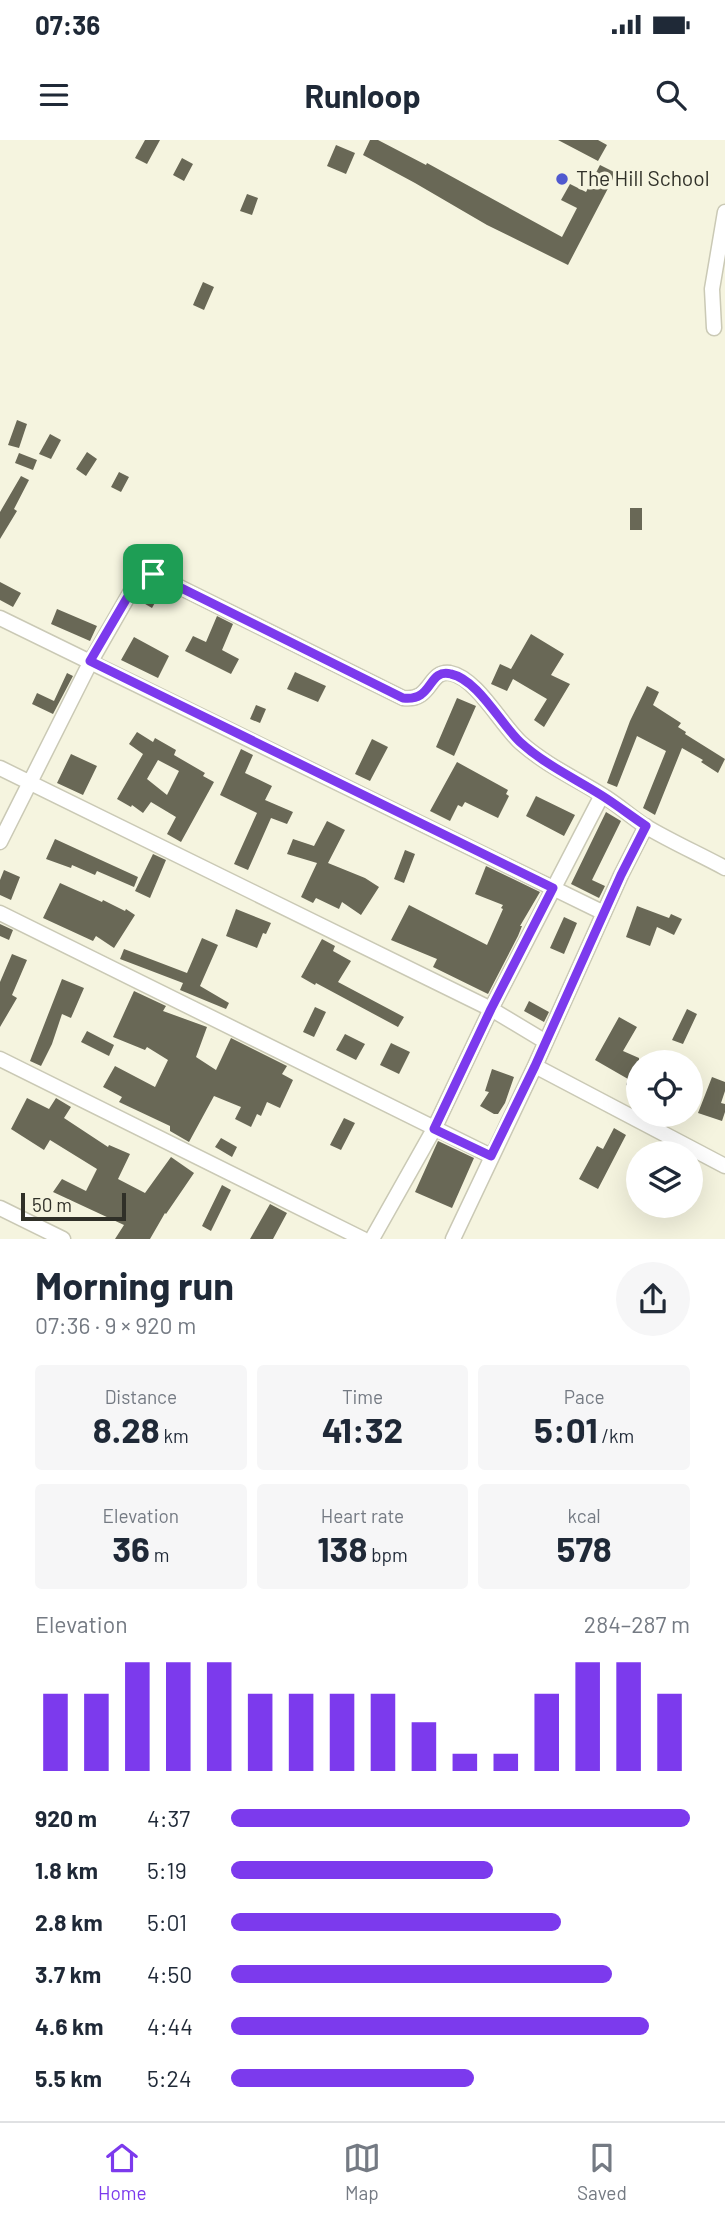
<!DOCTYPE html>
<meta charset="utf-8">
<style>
body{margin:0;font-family:Barlow,sans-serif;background:#f6f6f7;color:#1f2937;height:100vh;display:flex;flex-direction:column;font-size:26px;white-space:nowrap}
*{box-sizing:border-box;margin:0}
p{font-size:23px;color:#747a83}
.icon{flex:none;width:38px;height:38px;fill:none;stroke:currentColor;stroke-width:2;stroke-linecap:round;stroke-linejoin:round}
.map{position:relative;height:1099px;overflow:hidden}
.details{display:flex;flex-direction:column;background:#fff;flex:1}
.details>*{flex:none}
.tools{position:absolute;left:626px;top:910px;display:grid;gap:14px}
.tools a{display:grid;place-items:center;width:77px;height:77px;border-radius:50%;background:#fff;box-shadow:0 7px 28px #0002;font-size:35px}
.scale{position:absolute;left:21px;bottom:18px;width:105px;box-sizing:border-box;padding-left:7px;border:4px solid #303028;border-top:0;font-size:19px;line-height:24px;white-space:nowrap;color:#303028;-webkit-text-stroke:5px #f5f4df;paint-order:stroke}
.pin{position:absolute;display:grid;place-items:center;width:60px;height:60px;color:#fff;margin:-30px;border-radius:14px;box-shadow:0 4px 10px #0006}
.round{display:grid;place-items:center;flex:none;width:74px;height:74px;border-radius:37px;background:#f6f6f7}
.head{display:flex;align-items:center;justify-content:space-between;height:119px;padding:0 35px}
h1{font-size:38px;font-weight:700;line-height:52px}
.stats{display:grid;grid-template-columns:repeat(3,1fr);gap:10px;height:119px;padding:7px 35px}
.stats div{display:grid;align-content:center;border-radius:7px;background:#f6f6f7;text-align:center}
.stats b{font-size:35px;font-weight:700}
.stats small{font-size:19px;font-weight:400}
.stats p{font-size:19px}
.chart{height:196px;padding:14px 35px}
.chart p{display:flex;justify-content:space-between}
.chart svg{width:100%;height:126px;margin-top:7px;stroke:#7c3aed;stroke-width:6}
ul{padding:0 35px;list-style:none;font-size:23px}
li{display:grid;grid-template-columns:112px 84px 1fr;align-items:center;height:52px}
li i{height:18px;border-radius:9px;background:#7c3aed}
.status{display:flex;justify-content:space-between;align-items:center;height:49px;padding:0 35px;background:#fff;direction:ltr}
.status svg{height:19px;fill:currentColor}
header{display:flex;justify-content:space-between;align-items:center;height:91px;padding:0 35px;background:#fff;font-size:32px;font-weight:700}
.dock{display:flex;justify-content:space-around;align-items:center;height:98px;border-top:2px solid #e0e1e3;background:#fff;font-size:19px;color:#747a83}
.dock a{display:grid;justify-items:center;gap:4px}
.dock .active{color:#7c3aed}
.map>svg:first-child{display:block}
</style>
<div class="status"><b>07:36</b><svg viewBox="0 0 49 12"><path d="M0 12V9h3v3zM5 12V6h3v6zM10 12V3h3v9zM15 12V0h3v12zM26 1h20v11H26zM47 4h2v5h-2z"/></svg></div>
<header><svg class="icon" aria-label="menu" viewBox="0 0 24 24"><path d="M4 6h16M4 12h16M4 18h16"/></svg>Runloop<svg class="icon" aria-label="search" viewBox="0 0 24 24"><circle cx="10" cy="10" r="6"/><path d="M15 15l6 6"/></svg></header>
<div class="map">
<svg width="725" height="1099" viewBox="0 0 725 1099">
<rect width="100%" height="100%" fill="#f5f4df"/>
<!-- building -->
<path fill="#696856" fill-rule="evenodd" d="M 145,0 L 160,0 L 147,24 L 135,18 Z
M 370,0 L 378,0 L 426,25 L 427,23 L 562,97 L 577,68 L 561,60 L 570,44 L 586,52 L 600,25 L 616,33 L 568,125 L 487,85 L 415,43 L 363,15 Z
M 558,0 L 598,0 L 607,5 L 598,21 Z
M 336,5 L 355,13 L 346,34 L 327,26 Z
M 182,18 L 193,24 L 184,41 L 173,35 Z
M 247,54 L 258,58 L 252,75 L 240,71 Z
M 203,142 L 214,147 L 204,170 L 193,165 Z
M 17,280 L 27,284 L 19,308 L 8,305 Z
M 50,294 L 61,300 L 51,319 L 39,314 Z
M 87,312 L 97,319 L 86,336 L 76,329 Z
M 19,313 L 37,320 L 33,330 L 15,323 Z
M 119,332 L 129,337 L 121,352 L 111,347 Z
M 21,336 L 29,340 L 14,369 L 17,371 L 0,399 L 0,372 Z
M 630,368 L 642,368 L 642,390 L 630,390 Z
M 0,442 L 21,453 L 13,467 L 0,460 Z
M 146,452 L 157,459 L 152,468 L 140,461 Z
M 57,469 L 97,486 L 90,501 L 51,484 Z
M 217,476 L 233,484 L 222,510 L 239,519 L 231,534 L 185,511 L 193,496 L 206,502 Z
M 531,494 L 564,514 L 551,535 L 570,544 L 544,587 L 534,580 L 547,559 L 513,539 L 507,551 L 491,544 L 500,524 L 511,529 Z
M 134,497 L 169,516 L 158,538 L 121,520 Z
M 295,532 L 326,546 L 318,562 L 287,549 Z
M 67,533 L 73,536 L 53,574 L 32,564 L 37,553 L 54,561 Z
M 647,546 L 659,552 L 653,565 L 681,583 L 678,587 L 686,592 L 685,594 L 725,619 L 718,633 L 701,622 L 703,620 L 682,608 L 655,675 L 643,668 L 666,611 L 637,596 L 617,647 L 607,643 L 630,581 Z
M 457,558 L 476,566 L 454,616 L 436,607 Z
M 256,565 L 266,569 L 260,583 L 250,579 Z
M 137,592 L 153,602 L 155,598 L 176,610 L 174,615 L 205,633 L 203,636 L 214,642 L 181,702 L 167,694 L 176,677 L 151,662 L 143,673 L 132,665 L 131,667 L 117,659 L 143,614 L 129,604 ZM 158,620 L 179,631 L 167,655 L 147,639 Z
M 372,599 L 388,607 L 370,641 L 355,634 Z
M 241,609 L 253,615 L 245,633 L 272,646 L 265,660 L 293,672 L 287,684 L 271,678 L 248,730 L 234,724 L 257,673 L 220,655 Z
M 71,614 L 97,626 L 83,655 L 57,643 Z
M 457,622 L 508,650 L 506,654 L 509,656 L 498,678 L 465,662 L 462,667 L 458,665 L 450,681 L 430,671 Z
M 536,656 L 575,675 L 564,696 L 526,676 Z
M 606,672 L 621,681 L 592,740 L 605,746 L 599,758 L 571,744 Z
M 327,681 L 345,690 L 328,723 L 365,738 L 379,747 L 361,775 L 342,762 L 339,769 L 316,758 L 313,763 L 301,757 L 317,723 L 287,714 L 293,699 L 314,706 Z
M 55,699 L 138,737 L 134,747 L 97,731 L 95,735 L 72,725 L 71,728 L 46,719 Z
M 405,710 L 415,714 L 404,743 L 394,739 Z
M 153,714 L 166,720 L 150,758 L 135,751 Z
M 486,726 L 540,752 L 520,786 L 522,786 L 518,796 L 488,854 L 433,827 L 437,819 L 391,800 L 409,765 L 487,805 L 503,769 L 501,768 L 503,765 L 475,754 Z
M 4,730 L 20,737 L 11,760 L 0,755 L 0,740 Z
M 60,743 L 102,762 L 103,760 L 125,771 L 126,769 L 135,775 L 114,808 L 96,796 L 93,801 L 43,778 Z
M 637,766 L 669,778 L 671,774 L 682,779 L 674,795 L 657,787 L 650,806 L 626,797 Z
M 236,769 L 271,783 L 266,794 L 263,793 L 257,808 L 226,796 Z
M 564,777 L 577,783 L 564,814 L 550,808 Z
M 0,784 L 13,790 L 9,800 L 0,796 Z
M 202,798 L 218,805 L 200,846 L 229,863 L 226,869 L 180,850 L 183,843 L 120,819 L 124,809 L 187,833 Z
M 322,799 L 335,806 L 333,811 L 351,821 L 338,842 L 404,877 L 398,887 L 316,843 L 315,845 L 301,837 Z
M 12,814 L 27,820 L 12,855 L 17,858 L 0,887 L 0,842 Z
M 62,839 L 84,848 L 71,878 L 62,874 L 52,904 L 41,926 L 30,921 Z
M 134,851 L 166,866 L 163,871 L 207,887 L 196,917 L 216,930 L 231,898 L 287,926 L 282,934 L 293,940 L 280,968 L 267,962 L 261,976 L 257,974 L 251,987 L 235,979 L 241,967 L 214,956 L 189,1002 L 170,991 L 170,986 L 119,962 L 122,957 L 103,947 L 115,926 L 155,947 L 168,920 L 147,907 L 145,910 L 113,897 Z
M 529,861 L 549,872 L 544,882 L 524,871 Z
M 315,867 L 326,872 L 314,897 L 303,892 Z
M 687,869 L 697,874 L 683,904 L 672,900 Z
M 619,877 L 637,887 L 623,911 L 639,918 L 639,951 L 626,945 L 628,939 L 595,920 Z
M 87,891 L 114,905 L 109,916 L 81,902 Z
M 345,894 L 365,904 L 356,920 L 336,910 Z
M 391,903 L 410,912 L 399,934 L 380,925 Z
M 492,929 L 514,937 L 505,963 L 498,974 L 494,974 L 480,966 L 489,952 L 485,951 Z
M 712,937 L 725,942 L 725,951 L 721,963 L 725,964 L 725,972 L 722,981 L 698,973 Z
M 27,958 L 49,969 L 56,958 L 71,967 L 64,978 L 108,1007 L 109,1005 L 130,1014 L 118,1039 L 145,1053 L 171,1017 L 194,1033 L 166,1074 L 165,1073 L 150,1099 L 115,1099 L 124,1085 L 53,1052 L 62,1039 L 86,1051 L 97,1029 L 50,1000 L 44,1010 L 11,989 Z
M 344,978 L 355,983 L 341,1010 L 330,1005 Z
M 614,988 L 626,995 L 598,1049 L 579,1039 L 597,1006 L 603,1009 Z
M 221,998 L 237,1007 L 232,1017 L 215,1007 Z
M 438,1001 L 474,1018 L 452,1068 L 415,1052 Z
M 222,1045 L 231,1050 L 211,1091 L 202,1086 Z
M 270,1064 L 287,1073 L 273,1099 L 250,1099 Z"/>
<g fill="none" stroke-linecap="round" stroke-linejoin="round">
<defs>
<path id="minor" d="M 714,188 L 712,149 L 725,72
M 0,478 L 604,773
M 0,628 L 491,869 L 546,902
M 0,702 L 91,521 L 134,446 L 146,435 L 153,434 L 403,558 C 432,562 428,530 450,533 C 477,538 501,585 521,603 C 545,624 574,638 602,655 C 617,664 630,676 645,686 C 670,701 699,714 725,728
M 0,773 L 491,1016
M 0,919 L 363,1099
M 535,926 L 725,1026
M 0,1068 L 63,1099
M 372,1099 L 434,989 L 491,869 L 602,655
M 453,1099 L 535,926 L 621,735 L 646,686"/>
</defs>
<!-- minor casing -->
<use href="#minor" stroke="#cac9b5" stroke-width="17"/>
<!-- minor -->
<use href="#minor" stroke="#fff" stroke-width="14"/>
</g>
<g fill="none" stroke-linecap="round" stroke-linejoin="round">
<defs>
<path id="route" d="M 153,434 L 403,558 C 434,562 427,528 451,534 C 478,540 500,583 520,602 C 544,624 574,638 601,655 C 617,665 631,676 646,686 L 621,735 L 535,926 L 491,1016 L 434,989 L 491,869 L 553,748 L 90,521 L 134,446 L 146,435 Z"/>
</defs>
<!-- route casing -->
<use href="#route" stroke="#fff" stroke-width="14"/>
<!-- route -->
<use href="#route" stroke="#7c3aed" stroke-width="9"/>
</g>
<!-- markers -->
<circle fill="#5059cf" stroke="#f5f4df" stroke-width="2.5" cx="562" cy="39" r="7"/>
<g text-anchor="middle" stroke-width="7" stroke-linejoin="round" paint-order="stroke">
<!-- poi labels -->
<g font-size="21" fill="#303028" stroke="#f5f4df" text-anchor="start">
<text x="576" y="46">The Hill School</text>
</g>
</g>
</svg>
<div class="tools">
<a><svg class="icon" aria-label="locate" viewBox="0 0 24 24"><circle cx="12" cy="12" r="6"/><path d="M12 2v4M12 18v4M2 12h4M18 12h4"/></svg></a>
<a><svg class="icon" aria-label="layers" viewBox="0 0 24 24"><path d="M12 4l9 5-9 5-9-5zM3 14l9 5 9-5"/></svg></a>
</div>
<div class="scale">50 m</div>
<div class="pin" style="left:153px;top:434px;background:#1e9e55"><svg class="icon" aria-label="arrive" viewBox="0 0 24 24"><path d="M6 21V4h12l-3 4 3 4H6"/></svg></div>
</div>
<section class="details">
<div class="head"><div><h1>Morning run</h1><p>07:36 · 9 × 920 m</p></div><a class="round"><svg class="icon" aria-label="share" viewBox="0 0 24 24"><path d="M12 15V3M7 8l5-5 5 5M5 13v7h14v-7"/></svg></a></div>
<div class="stats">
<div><p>Distance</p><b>8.28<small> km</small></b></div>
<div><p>Time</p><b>41:32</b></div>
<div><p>Pace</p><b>5:01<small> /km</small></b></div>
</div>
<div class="stats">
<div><p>Elevation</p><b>36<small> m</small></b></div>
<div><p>Heart rate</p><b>138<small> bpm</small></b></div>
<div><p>kcal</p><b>578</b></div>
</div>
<div class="chart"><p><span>Elevation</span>284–287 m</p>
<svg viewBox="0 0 160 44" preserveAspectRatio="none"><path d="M5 44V17M15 44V17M25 44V6M35 44V6M45 44V6M55 44V17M65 44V17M75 44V17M85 44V17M95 44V27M105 44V38M115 44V38M125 44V17M135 44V6M145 44V6M155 44V17"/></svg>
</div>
<ul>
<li><b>920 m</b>4:37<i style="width:100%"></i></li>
<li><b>1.8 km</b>5:19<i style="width:57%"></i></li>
<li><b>2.8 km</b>5:01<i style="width:72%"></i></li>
<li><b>3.7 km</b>4:50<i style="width:83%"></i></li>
<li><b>4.6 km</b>4:44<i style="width:91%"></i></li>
<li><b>5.5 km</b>5:24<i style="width:53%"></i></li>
</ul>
</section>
<nav class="dock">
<a class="active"><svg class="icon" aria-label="home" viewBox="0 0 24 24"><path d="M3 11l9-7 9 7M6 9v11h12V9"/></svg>Home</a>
<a><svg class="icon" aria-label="map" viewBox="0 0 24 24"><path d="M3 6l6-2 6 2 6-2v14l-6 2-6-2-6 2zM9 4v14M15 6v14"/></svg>Map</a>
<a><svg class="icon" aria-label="saved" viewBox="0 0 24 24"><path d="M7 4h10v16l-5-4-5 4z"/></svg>Saved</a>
</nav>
